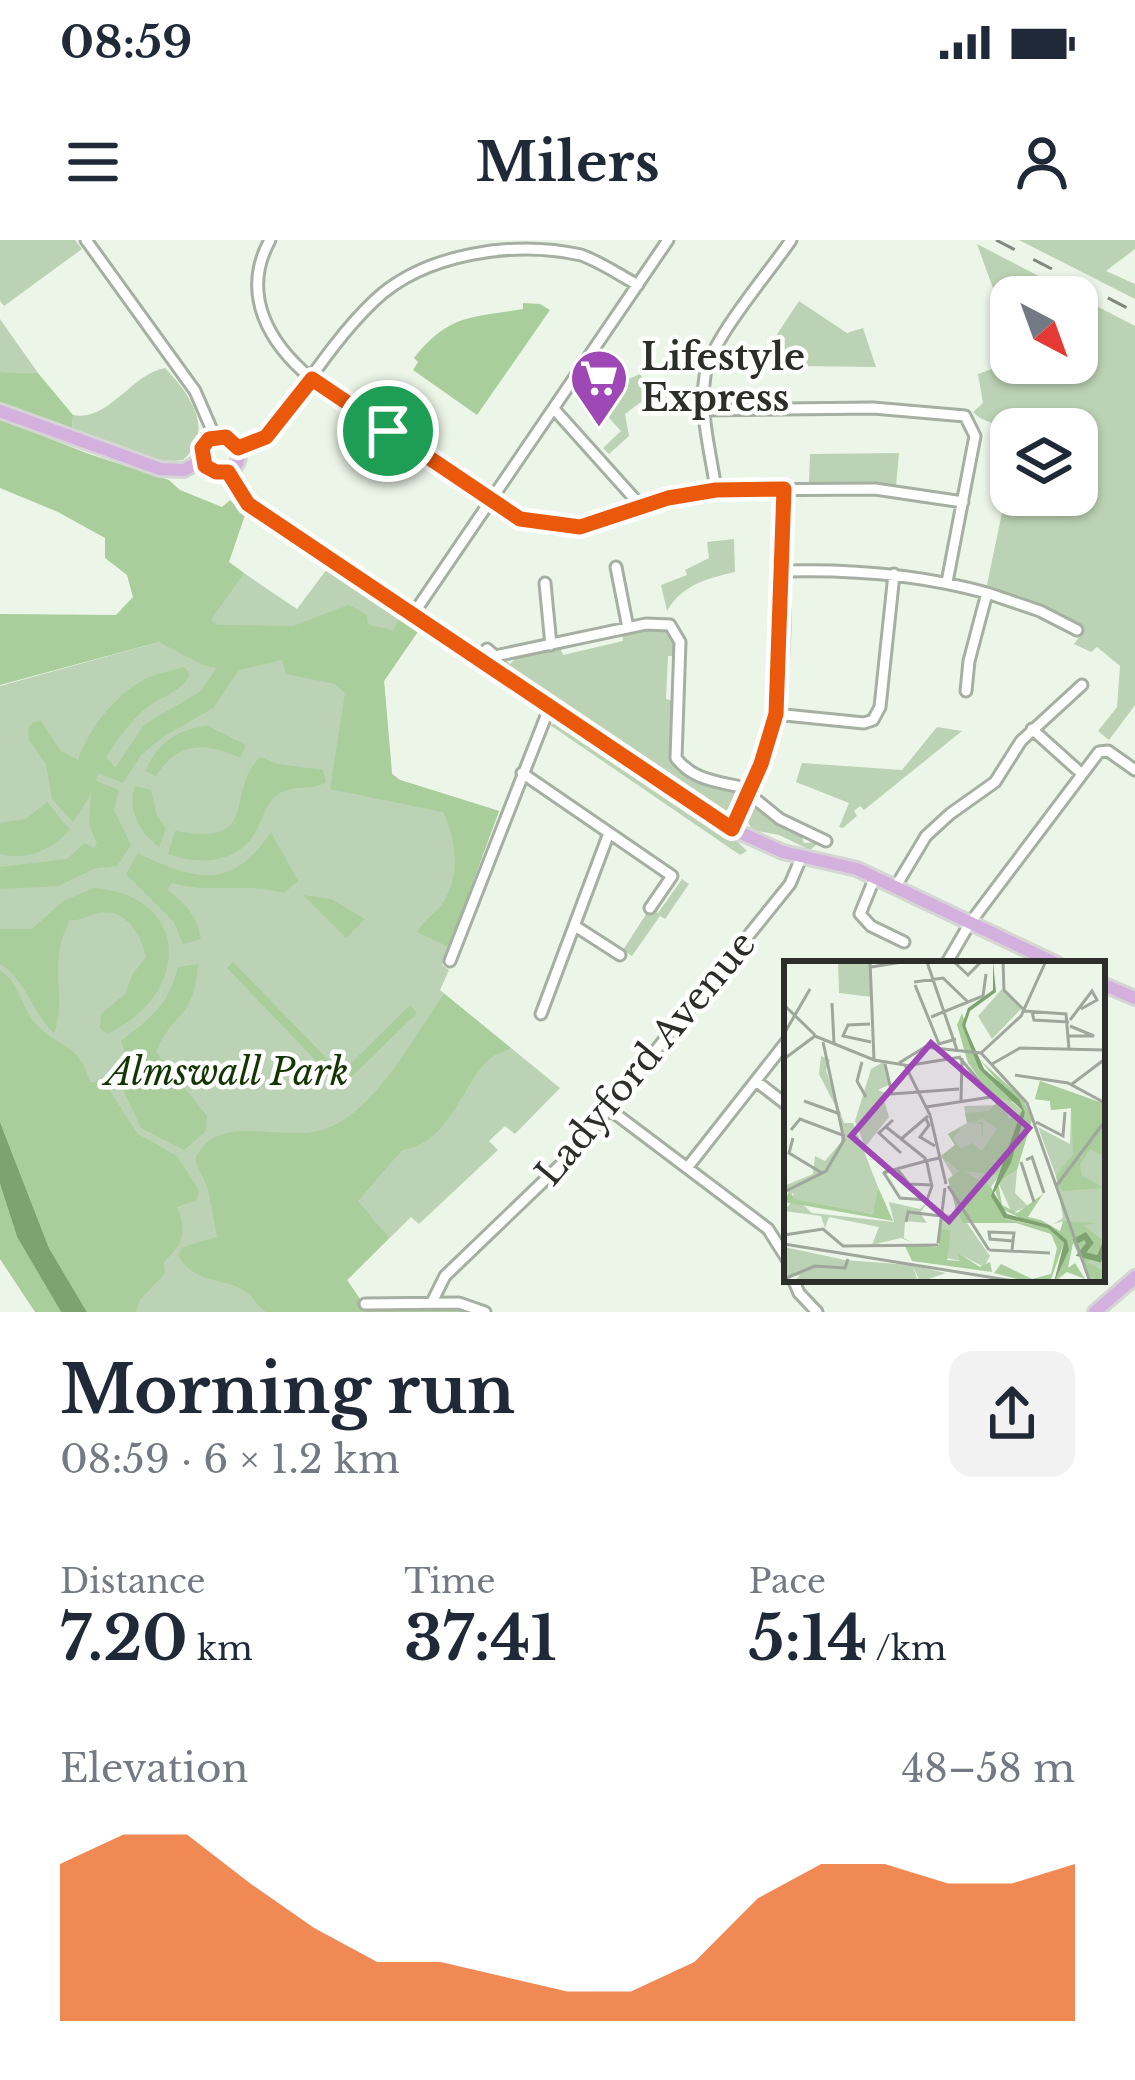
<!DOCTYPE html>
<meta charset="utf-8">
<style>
body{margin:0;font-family:"Libre Baskerville",serif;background:#f2f2f3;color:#1f2937;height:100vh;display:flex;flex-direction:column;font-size:45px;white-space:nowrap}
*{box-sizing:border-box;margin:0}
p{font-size:39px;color:#747a83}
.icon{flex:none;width:66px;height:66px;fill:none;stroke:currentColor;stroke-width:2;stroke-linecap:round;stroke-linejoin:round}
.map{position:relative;height:1072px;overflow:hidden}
.drawer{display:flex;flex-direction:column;background:#fff;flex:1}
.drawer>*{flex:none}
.needle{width:78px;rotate:139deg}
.fabs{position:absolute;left:990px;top:36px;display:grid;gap:24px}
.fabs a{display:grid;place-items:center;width:108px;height:108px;border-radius:24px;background:#fff;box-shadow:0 3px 9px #0004;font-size:60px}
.pin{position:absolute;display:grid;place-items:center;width:102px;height:102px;color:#fff;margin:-51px;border:6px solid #fff;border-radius:50%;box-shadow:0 3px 12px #0007}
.round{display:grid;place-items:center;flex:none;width:126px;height:126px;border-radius:24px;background:#f2f2f3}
.summary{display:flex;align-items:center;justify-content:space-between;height:204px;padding:0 60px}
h1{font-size:66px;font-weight:700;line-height:90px}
.figures{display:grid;grid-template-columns:repeat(3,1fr);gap:18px;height:204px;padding:12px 60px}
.figures div{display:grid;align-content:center}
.figures b{font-size:60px;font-weight:700}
.figures small{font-size:33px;font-weight:400}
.figures p{font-size:33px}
.chart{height:336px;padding:24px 60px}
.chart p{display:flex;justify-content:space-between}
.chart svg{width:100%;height:216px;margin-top:12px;fill:#ea580c;opacity:.7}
.status{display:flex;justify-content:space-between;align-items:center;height:84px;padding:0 60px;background:#fff;direction:ltr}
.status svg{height:33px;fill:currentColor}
header{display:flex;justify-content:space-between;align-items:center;height:156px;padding:0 60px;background:#fff;font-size:54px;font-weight:700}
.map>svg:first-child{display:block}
</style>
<div class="status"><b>08:59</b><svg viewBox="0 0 49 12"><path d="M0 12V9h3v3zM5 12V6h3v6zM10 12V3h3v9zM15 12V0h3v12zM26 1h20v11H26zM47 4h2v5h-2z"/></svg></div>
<header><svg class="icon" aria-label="menu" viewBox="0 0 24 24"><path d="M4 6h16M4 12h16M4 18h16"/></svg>Milers<svg class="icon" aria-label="person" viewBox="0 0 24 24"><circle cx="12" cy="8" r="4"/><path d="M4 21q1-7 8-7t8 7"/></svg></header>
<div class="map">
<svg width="1135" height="1072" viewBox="0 0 1135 1072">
<rect width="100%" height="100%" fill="#ecf6e8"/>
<!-- green -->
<path fill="#bcd2b4" d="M 0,0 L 75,0 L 82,9 L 4,66 L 0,61 Z
M 1019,0 L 1135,0 L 1135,9 L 1106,31 L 1135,44 L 1135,59 Z
M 977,4 L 1135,86 L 1135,465 L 1109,500 L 1098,491 L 1117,467 L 1120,426 L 1097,407 L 1091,412 L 1074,404 L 1085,389 L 987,345 L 1011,229 L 1011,255 L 1077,255 L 1077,189 C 1050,189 990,192 973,172 L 983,163 L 978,134 L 1011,122 L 1077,123 L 1077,57 L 1011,57 L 1011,98 Z
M 799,61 L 847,93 L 863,88 L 876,127 L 796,126 L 770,105 Z
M 0,79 L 38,133 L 0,132 Z
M 165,128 C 190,154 216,191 183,220 L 165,222 L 72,190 L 73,175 C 109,182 131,134 165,128 Z
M 612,133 L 624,141 L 640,134 L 653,153 L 625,174 L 629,196 L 609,214 L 603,208 L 621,191 L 601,169 L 605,161 L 597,155 Z
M 899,213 L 896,246 L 809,242 L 810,214 Z
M 734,299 L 735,332 C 706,339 683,344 667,371 L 661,345 L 687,335 L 685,330 L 709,318 L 707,302 Z
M 229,323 L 297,369 L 330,325 L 421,387 L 384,441 L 392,534 L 400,540 L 499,571 L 442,725 L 449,730 L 440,750 L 560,848 L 515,894 L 505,886 L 489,901 L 498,910 L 419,984 L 411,977 L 347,1040 L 366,1068 L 477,1072 L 87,1072 L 0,882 L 0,446 L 159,402 Z
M 657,386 C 673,390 675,401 676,416 L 668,416 L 666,459 L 673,461 L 671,519 L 704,543 L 733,549 L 738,561 L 731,570 L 718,571 L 496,420 L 506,420 L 510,424 L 518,416 L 560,407 L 563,415 L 623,401 L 622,393 Z
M 558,482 L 565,482 L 734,598 L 747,611 L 740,615 L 550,485 Z
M 937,487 L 962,491 L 864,570 L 860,566 L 854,571 L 857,576 L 843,588 L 839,587 L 849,563 L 796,542 L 802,523 L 902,530 Z
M 759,568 L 767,571 L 774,581 L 801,594 L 804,603 L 820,602 L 810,610 L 779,595 L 752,590 L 746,578 L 752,569 Z
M 682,639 L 689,644 L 665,679 L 660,676 L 632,716 L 623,710 L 650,668 L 658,673 Z"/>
<!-- forest -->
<path fill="#a9cd9b" d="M 523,63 L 540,64 L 550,70 L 477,175 L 413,130 L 418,122 L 414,118 C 449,74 471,78 523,69 Z
M 0,132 L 38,133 L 73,175 L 72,190 L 0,163 Z
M 0,179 L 89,214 L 169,240 L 180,250 L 222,267 L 230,260 L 245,275 L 229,322 L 244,333 L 211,380 L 217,385 L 293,386 L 349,365 L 367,375 L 368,384 C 376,389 383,385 392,391 L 402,374 L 421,387 L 384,441 L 392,534 L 400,540 L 499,571 L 449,707 L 417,692 C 424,680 437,672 444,661 C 461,633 456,599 443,572 L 330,549 L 345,453 L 335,444 L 286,434 L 282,420 L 239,430 L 213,468 L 163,497 L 141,515 L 123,543 L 98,533 L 96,541 L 119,550 L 114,570 L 131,605 L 117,626 L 96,628 L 58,646 L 0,649 L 0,627 L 67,619 L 84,603 L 94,608 L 97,603 L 89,585 L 91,554 L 73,582 L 52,559 L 46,524 L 29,500 L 28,488 L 33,482 L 41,481 L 61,511 L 78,520 C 88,489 117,453 147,438 C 158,433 172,431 184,427 L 190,434 C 183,452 158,457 144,470 C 129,483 117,500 106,517 L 115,528 L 145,484 L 200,452 L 217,428 L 203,425 L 159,402 L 0,445 L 0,374 L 116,375 L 133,357 L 127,335 L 105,318 L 105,298 L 58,272 L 0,248 Z
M 208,486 L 246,505 L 240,518 C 206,502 178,501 156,536 L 145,531 C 158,503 177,489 208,486 Z
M 260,517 L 277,524 L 323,530 L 326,542 C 312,551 296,544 280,553 C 267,561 265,573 259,585 C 242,624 202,626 168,614 L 175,591 C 263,607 223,555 260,517 Z
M 135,546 L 151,550 L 157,576 L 166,588 L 159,607 C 140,592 127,571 135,546 Z
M 47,562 L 70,590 C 51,610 27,621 0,614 L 0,583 L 26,579 Z
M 271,592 L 298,641 L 284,653 C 246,642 210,654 172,643 L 167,650 C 187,665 196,674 201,699 L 183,704 L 174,682 L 126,634 L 138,613 C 194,641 232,651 271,592 Z
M 94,648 C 192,656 191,755 107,794 L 100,788 L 101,774 L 125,754 L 132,735 L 146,717 C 142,695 125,667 99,673 C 87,675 82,681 70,680 C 46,726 68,753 54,794 C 33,773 25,739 0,724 L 0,689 L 32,689 L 63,661 Z
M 303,655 L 331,659 L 365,679 L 346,698 Z
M 233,722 L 341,833 L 410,765 L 417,773 L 341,847 L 227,728 Z
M 198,724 C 194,781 172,771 156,812 L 207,876 L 206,891 L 184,910 L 141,888 L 115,832 L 127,819 L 121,801 C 153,776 167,767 178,727 Z
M 0,730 C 19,743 20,762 32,779 C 55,810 78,798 90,842 L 104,842 L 138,894 L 177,916 L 199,950 L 197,960 L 177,967 C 187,992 184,1002 164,1022 L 165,1033 L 140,1060 L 136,1072 L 87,1072 L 49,1008 L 0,882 Z
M 444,754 L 511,808 C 502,812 492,815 486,822 C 460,851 446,905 402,910 L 358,961 L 389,998 L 347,1040 L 366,1068 L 460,1067 L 477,1072 L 266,1072 C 257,1066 254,1057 245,1051 C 221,1036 195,1045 178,1015 L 183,1007 L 217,997 L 208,949 L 195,920 C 215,871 282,902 322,890 C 375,874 413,797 444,754 Z
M 0,944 L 17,997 L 61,1072 L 35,1072 L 0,1019 Z"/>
<!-- water -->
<path fill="#7fa271" d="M 0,882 L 49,1008 L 87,1072 L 61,1072 L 17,997 L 0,944 Z"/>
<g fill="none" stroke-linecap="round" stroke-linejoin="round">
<defs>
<path id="minor" d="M 86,0 L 195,151 L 215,197
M 270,0 C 240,54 269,104 312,139 L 520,279 L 580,287 L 668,258 L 716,250 L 875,249 L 963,262
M 554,169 L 641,266
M 705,170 L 873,168 L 965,176 L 975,196 L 947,342
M 238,208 L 260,201 L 271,192 C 304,149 335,98 374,61 C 424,13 515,0 581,15 C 601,22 619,35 638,45
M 716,250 C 711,214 699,172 705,136 C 710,100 769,33 791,0
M 616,327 L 628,388
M 783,331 C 853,329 919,334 987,353 L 969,421 L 966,451
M 545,343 L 551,405
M 987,353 L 1040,371 L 1077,390
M 414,373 L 668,0
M 487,409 L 495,416 L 646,384 L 670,385 L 680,402 L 676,518 C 695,543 723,541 751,550
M 775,474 L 864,483 L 873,480 L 880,467 L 894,334
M 1032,489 L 1082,534
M 522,533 L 672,636 L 650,668
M 749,554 L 780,579 L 826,601
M 732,589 C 750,552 767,515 775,474 C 790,402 782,322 784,249
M 875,637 L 860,674 L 871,686 L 904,702
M 896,646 L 926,596 L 950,574 L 995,542 L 1021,501 L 1082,445
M 575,686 L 620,715
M 450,721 L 550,466
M 946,724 L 970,683 L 1099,512 L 1108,511 L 1135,530
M 541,774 L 609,593
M 756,841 L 787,865
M 609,869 L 768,989 L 787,1019
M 687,928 L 787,801
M 793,1039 L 799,1053 L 817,1072
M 432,1062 L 445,1036 L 573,913 L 790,644 L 801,618
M 365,1064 L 459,1063 L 485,1072"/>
<path id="major" d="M 0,171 L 160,229 L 184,230 L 202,220
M201 215a19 19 0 1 1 38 0a19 19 0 1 1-38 0Z
M 228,232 L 248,264 L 732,589 L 783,612 L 857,629 L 1057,724
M 1102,744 L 1135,758
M 1095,1072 L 1135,1037"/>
</defs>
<!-- minor casing -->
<use href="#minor" stroke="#a5afa2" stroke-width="15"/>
<!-- major casing -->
<use href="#major" stroke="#d5d5d4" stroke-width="18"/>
<!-- minor -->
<use href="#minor" stroke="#fff" stroke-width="9"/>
<!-- major -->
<use href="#major" stroke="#d4b0de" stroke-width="12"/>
<!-- rail -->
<path stroke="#81877e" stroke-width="3" stroke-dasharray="21 21" stroke-linecap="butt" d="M 996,0 L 1135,72"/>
</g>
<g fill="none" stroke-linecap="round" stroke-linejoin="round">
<defs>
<path id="route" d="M 312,139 L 520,279 L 580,287 L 668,258 L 716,250 L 784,249 L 776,474 L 761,524 L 732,589 L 248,264 L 228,232 L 216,232 L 205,226 L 202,208 L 209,199 L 226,197 L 238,208 L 266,197 Z"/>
</defs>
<!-- route casing -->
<use href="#route" stroke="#fff" stroke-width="24"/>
<!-- route -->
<use href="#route" stroke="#ea580c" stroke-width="15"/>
</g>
<!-- icons -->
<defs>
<symbol id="supermarket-pin" viewBox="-11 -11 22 30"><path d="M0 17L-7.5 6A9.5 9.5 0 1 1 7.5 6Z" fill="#9e48b5" stroke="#fff"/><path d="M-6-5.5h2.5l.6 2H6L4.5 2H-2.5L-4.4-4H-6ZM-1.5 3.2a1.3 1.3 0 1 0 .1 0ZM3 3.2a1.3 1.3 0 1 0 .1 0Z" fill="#fff"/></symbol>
</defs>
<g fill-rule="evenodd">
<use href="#supermarket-pin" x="566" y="105" width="66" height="90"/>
</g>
<g text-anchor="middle" stroke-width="9" stroke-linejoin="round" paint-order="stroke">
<!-- poi labels -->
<g font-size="36" font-weight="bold" fill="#2b2e29" stroke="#fff" text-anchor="start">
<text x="641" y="130">Lifestyle<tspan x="641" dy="41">Express</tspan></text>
</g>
<!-- street labels -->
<g font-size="36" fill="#2b2e29" stroke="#fff">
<text transform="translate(645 818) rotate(-50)" y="13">Ladyford Avenue</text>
</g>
<!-- park labels -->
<g font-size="36" font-style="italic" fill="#133501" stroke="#fff">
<text x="227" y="845">Almswall Park</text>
</g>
</g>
<!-- overview -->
<g transform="translate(784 721)">
<rect width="321" height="321" fill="#ecf6e8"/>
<path d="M 54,0 L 85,0 L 88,36 L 55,32 ZM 218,28 L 237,48 L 208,78 L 194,55 ZM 37,95 L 46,99 L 42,109 L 60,162 L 69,162 L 94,226 L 90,253 L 16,241 L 28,252 L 110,261 L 105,241 L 136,248 L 145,239 L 136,252 L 143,262 L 121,260 L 120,277 L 129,282 L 117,277 L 88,284 L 95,266 L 45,256 L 41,267 L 37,255 L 0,250 L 10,238 L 9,232 L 0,237 L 6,233 L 0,225 L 29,213 L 31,195 L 41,200 L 57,181 L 57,156 L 35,113 ZM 101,100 L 105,124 L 94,129 L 107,134 L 100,139 L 105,156 L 81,186 L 71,160 L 87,108 ZM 202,120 L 238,149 L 223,204 L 207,226 L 169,215 L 157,195 L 171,184 L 164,173 L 183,162 L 180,145 L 213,144 ZM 256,120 L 321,143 L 321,321 L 307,321 L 280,260 L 270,263 L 279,257 L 272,215 L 254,166 L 286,183 L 287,147 L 267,149 L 266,140 L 251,138 ZM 233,209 L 231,232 L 244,245 L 228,252 L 214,221 ZM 171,245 L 206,295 L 200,306 L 175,293 L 177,300 L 162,297 L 167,269 L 157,267 L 158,253 L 170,254 ZM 0,286 L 61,299 L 127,304 L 162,312 L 136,321 L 129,305 L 134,321 L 10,321 L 16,314 L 0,317 Z" fill="#bcd2b4"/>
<path d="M 178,52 L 195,108 L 235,143 L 217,137 L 225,159 L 238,151 L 223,204 L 208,198 L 216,207 L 212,214 L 180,210 L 207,226 L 222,258 L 264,267 L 280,282 L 266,321 L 245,321 L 210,312 L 217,303 L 248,318 L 267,313 L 273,287 L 267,273 L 232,262 L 179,262 L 171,245 L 164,218 L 175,210 L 157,195 L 171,184 L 164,173 L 179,165 L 169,177 L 177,188 L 188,182 L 198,190 L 213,167 L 199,158 L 189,161 L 199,161 L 199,180 L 197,163 L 183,161 L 181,152 L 205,150 L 213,141 L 184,102 L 173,64 ZM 195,98 L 239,138 L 248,159 L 233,209 L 214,221 L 218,244 L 233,252 L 259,233 L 244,256 L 257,259 L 276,270 L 279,260 L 314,262 L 299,264 L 321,281 L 321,299 L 301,300 L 321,311 L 320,321 L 305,316 L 289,282 L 284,307 L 291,302 L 301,318 L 283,311 L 270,321 L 283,279 L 218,248 L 210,226 L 227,202 L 241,152 ZM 256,120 L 321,143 L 321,196 L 306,188 L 296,204 L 298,215 L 321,227 L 278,230 L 272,215 L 289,193 L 287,147 L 267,149 L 266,140 L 251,138 ZM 94,226 L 109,260 L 0,241 L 5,231 L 13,239 L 89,253 ZM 157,267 L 167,269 L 163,299 L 176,300 L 174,292 L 196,306 L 206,301 L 208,311 L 128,300 L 120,283 L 154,286 Z" fill="#a9cd9b"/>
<path d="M 209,0 L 212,31 L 186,50 L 181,65 L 200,108 L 235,138 L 241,152 L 227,202 L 210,232 L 223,253 L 265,264 L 283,279 L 285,289 L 270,321 L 280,282 L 264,267 L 220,257 L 207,235 L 238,149 L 195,108 L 178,64 L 184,47 L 209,29 Z" fill="#7fa271"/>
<path fill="none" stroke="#7fa271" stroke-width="6" d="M 290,281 L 301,275 L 306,282 L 297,293 L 315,298 L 321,283"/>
<path fill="none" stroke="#9fa69c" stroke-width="3" d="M 169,0 L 184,14 L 196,2M 219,0 L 220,29 L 240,49M 143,1 L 173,89M 87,6 L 125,0M 130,21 L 159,17 L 185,42M 131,24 L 155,83 L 172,78M 48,42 L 50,82M 0,44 L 31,74M 240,50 L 282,53 L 285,88M 248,51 L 250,59 L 285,61M 147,56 L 199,35 L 202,13M 286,59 L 308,30 L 313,39 L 297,48M 86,63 L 64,64 L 59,75 L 87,81M 0,73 L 26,28M 285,75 L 310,75 L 286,65M 197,92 L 243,142 L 306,321M 197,92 L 237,55 L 262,0M 175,96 L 213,141M 0,98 L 31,75 L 90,99 L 86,0M 90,99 L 121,104 L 146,154 L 162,223M 78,101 L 73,120 L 82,136M 115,102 L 141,86 L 197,92M 101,103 L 108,133 L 175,128M 208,103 L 236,87 L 321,89M 121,105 L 177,96M 231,114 L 284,122 L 321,142M 288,123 L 321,98M 177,139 L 178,97M 20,140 L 56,153M 142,146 L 207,136M 141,156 L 145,164 L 136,176 L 151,185M 109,159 L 95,172 L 117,192M 252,161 L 279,175 L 281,151M 101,165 L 141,197 L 141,198 L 143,202 L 147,221 L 148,225 L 143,239 L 116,237 L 100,212 L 101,211 L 103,211 L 116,207 L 142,200 L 155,197M 7,169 L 16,158 L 61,175M 9,177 L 5,192 L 38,212M 116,179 L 144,155M 242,199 L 248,196 L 260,232M 237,201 L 250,241M 113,208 L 125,223 L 149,224M 273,224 L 321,160M 164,225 L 205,289M 0,231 L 42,210 L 60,179 L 39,81M 122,261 L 124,251 L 157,255M 0,274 L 39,268 L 59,285 L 154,284M 154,282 L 161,227M 0,283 L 236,321M 205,289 L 266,292M 228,289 L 229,280 L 230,272 L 205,271 L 206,278 L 229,280M 0,318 L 31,305 L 61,307 L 64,298"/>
<path fill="#9e48b5" fill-opacity="0.15" stroke="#9e48b5" stroke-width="6" d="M 147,82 L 245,167 L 165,260 L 67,175 Z"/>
<rect width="321" height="321" fill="none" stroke="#2b2e29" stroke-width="6"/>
</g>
</svg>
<div class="fabs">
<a><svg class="needle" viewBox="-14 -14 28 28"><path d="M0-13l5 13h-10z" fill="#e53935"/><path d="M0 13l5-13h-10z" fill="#747a83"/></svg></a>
<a><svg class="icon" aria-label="layers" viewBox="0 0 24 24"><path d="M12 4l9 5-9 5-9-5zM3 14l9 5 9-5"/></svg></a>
</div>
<div class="pin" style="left:388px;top:191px;background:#1e9e55"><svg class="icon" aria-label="arrive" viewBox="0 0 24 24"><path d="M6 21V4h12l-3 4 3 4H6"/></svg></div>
</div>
<section class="drawer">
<div class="summary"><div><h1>Morning run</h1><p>08:59 · 6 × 1.2 km</p></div><a class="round"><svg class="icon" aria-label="share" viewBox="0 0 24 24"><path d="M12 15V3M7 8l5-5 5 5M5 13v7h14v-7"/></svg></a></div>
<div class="figures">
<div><p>Distance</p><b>7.20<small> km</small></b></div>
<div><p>Time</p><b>37:41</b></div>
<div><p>Pace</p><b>5:14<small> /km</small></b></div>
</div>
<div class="chart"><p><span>Elevation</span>48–58 m</p>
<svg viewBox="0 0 160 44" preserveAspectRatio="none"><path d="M0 44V12L10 6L20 6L30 16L40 25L50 32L60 32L70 35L80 38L90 38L100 32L110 19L120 12L130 12L140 16L150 16L160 12V44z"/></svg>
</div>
</section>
